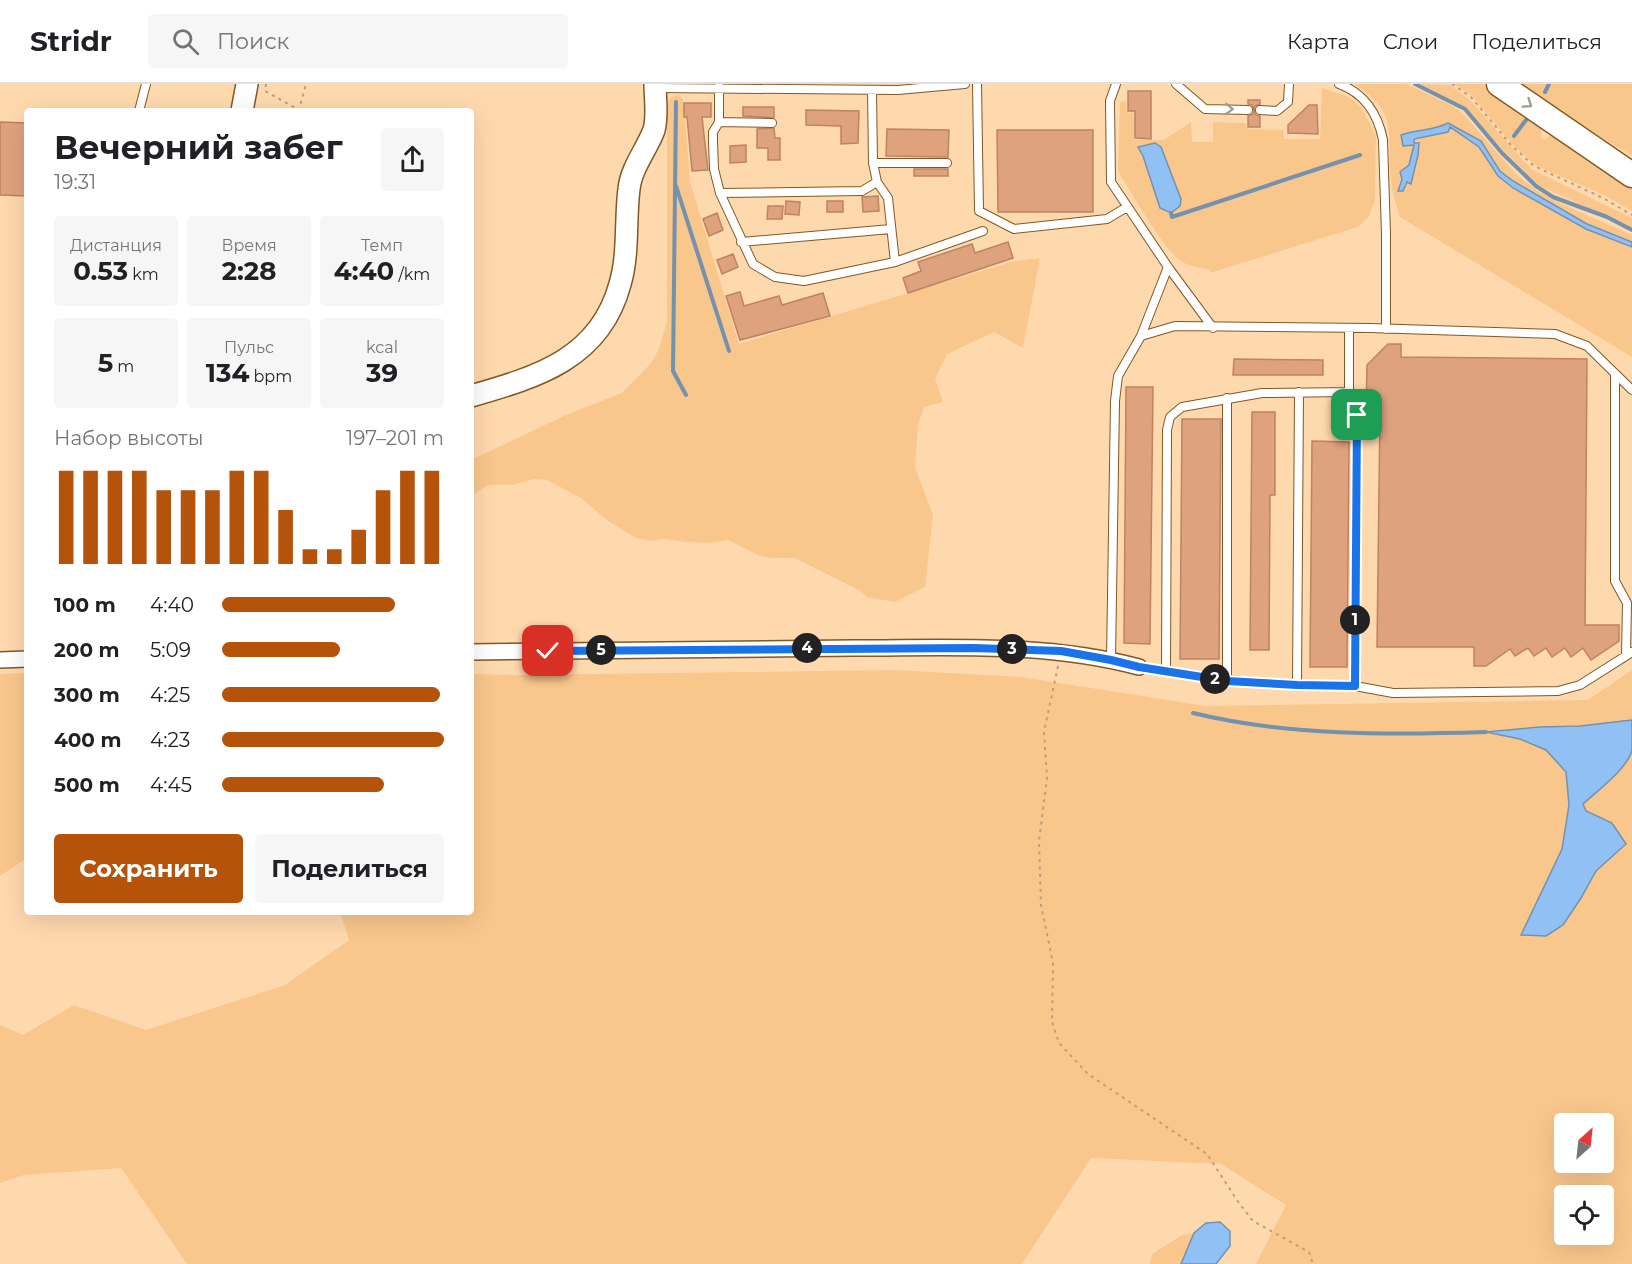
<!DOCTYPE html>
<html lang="ru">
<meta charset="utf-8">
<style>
body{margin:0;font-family:Montserrat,sans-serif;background:#f6f6f6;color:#202124;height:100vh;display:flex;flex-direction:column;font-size:22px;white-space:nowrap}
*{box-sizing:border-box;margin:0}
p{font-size:20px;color:#757577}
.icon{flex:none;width:33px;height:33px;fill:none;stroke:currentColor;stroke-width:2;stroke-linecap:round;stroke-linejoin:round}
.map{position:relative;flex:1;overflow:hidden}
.drawer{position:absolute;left:24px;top:24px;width:450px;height:807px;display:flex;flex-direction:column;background:#fff;border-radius:6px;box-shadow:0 6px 24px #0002}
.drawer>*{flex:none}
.needle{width:39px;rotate:27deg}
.buttons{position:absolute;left:1554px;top:1029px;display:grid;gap:12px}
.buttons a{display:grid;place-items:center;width:60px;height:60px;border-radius:6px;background:#fff;box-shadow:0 6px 24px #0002;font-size:30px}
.pin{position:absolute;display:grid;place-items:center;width:51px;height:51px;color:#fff;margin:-26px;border-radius:12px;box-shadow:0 3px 9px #0006}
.km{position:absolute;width:30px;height:30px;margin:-15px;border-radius:50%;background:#222;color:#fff;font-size:16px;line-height:30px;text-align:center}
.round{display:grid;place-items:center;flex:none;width:63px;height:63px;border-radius:6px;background:#f6f6f6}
.head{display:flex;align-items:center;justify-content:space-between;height:102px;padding:0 30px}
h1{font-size:33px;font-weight:700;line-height:45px}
.figures{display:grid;grid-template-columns:repeat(3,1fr);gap:9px;height:102px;padding:6px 30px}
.figures div{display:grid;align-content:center;border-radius:6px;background:#f6f6f6;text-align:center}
.figures b{font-size:26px;font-weight:700}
.figures small{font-size:16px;font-weight:400}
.figures p{font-size:16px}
.chart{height:168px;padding:12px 30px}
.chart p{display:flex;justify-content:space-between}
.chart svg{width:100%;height:108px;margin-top:6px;stroke:#b45309;stroke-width:6}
.cta{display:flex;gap:12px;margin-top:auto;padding:12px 30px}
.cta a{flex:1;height:69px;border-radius:6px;background:#b45309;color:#fff;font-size:24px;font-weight:700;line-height:69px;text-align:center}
.cta a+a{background:#f6f6f6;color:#202124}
ul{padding:0 30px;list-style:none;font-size:20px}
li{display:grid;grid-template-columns:96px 72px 1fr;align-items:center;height:45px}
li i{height:15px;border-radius:8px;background:#b45309}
header{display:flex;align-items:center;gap:36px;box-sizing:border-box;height:84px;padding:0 30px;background:#fff;border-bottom:2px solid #e0e0e0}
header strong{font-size:28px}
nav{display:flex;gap:33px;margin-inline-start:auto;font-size:21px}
.search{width:420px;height:54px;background:#f6f6f6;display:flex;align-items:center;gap:15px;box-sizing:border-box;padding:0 21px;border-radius:6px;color:#757577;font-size:22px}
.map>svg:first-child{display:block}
</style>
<header>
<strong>Stridr</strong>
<div class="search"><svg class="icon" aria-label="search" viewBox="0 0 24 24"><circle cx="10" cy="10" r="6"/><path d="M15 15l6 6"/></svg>Поиск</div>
<nav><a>Карта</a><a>Слои</a><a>Поделиться</a></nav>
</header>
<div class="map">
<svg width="1632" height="1180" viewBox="0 0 1632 1180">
<rect width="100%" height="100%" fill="#ffd9ae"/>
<!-- green -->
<path fill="#f9c78c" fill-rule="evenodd" d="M 1355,0 L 1407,0 L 1453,22 L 1465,32 L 1518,92 L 1538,107 L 1562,120 L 1632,151 L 1632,158 L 1587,140 L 1513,97 L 1500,87 L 1494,75 L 1456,42 L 1415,46 L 1402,54 L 1414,60 L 1409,81 L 1398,103 L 1407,97 L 1411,100 L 1418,71 L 1419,59 L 1414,59 L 1414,55 L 1447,48 L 1450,43 L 1479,63 L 1488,79 L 1546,123 L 1586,145 L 1632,163 L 1632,273 L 1400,133 C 1396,120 1392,108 1391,96 C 1385,50 1402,32 1355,0 Z
M 1420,0 L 1450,1 L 1470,16 L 1531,85 L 1632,134 L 1632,144 L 1538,101 L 1494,57 L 1466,24 Z
M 1454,0 L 1482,0 L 1507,15 L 1541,39 L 1541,53 L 1545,56 L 1553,48 L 1632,97 L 1632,127 L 1604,111 L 1535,81 L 1512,60 L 1472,12 Z
M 1521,0 L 1632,0 L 1632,71 L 1612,60 Z
M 1322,4 L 1349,13 L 1361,23 L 1376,52 L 1375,116 L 1369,132 L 1358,143 L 1210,189 L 1209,185 C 1199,184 1187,182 1178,175 C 1159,158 1137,117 1122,94 L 1118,86 L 1120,18 L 1126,17 L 1127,29 L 1134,29 L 1134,56 L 1164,56 L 1191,38 L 1192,58 L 1213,58 L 1213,38 L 1246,39 L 1247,45 L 1284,46 L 1284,55 L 1320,55 Z
M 678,11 L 683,15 L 684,19 L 690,98 L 739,260 L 1015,177 L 1040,174 L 1023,264 L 994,248 L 947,270 L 935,295 L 943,318 L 924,323 L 918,341 L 915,383 L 933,431 L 925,503 L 895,518 L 867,513 L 859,506 L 795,474 L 771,474 L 760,472 L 728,456 L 709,459 L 687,458 L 663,455 L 650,457 L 636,454 L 608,437 L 581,414 L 547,396 L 534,395 L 512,401 L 488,401 L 471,412 L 471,376 L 566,331 L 622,309 L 651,279 L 658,267 L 667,238 L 667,18 L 672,13 Z
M 895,586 L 1021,593 L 1206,622 L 1588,616 L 1632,586 L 1632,636 L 1580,642 L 1539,643 L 1489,648 L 1520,655 L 1546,666 L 1566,688 L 1569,721 L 1562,765 L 1522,851 L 1563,841 L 1581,814 L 1596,787 L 1626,761 L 1613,739 L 1586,727 L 1583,719 L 1627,677 L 1632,667 L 1632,1180 L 1256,1180 L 1286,1121 L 1221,1080 L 1091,1074 L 1022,1180 L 187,1180 L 121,1084 L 24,1091 L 0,1099 L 0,941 L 23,951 L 74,921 L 146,946 L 285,901 L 349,856 L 340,828 L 471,828 L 471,590 L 519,591 ZM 1564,1040 L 1604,1040 L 1604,1078 L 1564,1078 ZM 1564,1112 L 1604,1112 L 1604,1150 L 1564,1150 Z
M 27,589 L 27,774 L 0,792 L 0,590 Z
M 1194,1149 L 1181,1180 L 1150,1180 L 1152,1170 L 1182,1151 Z"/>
<!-- water -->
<path fill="#91c1f4" stroke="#7491ae" stroke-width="1.5" d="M 1448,39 L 1481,57 L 1500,87 L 1513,97 L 1587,140 L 1632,158 L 1632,163 L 1586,145 L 1513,104 L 1498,92 L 1479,63 L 1450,43 L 1448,48 L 1414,55 L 1414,59 L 1419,59 L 1418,71 L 1411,100 L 1407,98 L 1403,107 L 1398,107 L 1402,95 L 1400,88 L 1409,81 L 1414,61 L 1403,62 L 1401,51 C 1417,45 1433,47 1448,39 Z
M 1155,59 L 1161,63 L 1181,115 L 1180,122 L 1171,129 L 1160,124 L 1143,72 L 1138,63 Z
M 1632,636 C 1632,646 1632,657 1632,666 C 1629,683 1596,708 1583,720 L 1586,727 L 1612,739 L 1626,760 L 1596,787 L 1581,814 L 1563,841 L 1546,852 L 1521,851 L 1562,765 L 1569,721 L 1566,688 L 1546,666 L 1520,655 L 1486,648 L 1539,643 L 1580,642 Z
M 1220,1138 L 1230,1147 L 1230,1162 L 1216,1180 L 1181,1180 L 1194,1149 L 1206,1139 Z"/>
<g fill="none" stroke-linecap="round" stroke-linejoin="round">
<!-- stream -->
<path stroke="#7491ae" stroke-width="4" d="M 1415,0 L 1465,25 L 1502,69 L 1536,102 L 1553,113 L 1607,133 L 1632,146
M 1545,8 L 1549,0
M 676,18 L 673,287 L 686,311
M 1514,52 L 1526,36
M 676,102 L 729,267
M 1171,129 L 1172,133 L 1360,71
M 1193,629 C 1287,652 1390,651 1486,648"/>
</g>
<!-- building -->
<path fill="#dfa27f" stroke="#be8361" stroke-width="1.5" d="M 1128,7 L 1151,7 L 1151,55 L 1135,54 L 1135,27 L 1128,27 Z
M 1248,16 L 1260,16 L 1260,20 L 1255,22 L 1254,26 L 1256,31 L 1260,32 L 1260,43 L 1248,43 L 1248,32 L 1253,30 L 1254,26 L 1252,21 L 1248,20 Z
M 684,19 L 711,19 L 711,33 L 702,33 L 708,86 L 692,87 L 687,33 L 684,33 Z
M 1309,21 L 1317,21 L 1318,50 L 1288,49 L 1288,41 Z
M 743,23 L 774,23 L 774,34 L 743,32 Z
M 806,26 L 859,27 L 858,59 L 841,60 L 841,42 L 806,41 Z
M 0,38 L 27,39 L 27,112 L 0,111 Z
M 774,44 L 775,54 L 780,54 L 780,76 L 768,76 L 768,64 L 757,64 L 757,45 Z
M 887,45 L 949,46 L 948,73 L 886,72 Z
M 997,46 L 1093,46 L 1093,128 L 998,128 Z
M 746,61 L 746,78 L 730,79 L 730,62 Z
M 914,85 L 948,85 L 948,92 L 914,92 Z
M 878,112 L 879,127 L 863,128 L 862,113 Z
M 786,117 L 800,118 L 799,131 L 785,130 Z
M 827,117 L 843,117 L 843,128 L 827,128 Z
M 768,122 L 783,122 L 782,135 L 767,135 Z
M 717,129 L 723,146 L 709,152 L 703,135 Z
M 1008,158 L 1013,174 L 908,209 L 903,194 L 921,187 L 918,178 L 972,160 L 975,169 Z
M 733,170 L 738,183 L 722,190 L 717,176 Z
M 740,208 L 744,222 L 779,212 L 782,221 L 823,209 L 830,232 L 740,256 L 726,212 Z
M 1388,260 L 1401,260 L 1401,273 L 1587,275 L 1585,541 L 1619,541 L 1619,557 L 1591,576 L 1583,564 L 1571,573 L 1565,564 L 1552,573 L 1546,564 L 1534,572 L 1528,564 L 1515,572 L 1510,565 L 1486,582 L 1474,582 L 1474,563 L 1377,563 L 1380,327 L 1366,327 L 1367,281 Z
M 1234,275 L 1323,276 L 1323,291 L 1233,291 Z
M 1126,303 L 1153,303 L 1150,560 L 1124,559 Z
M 1252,328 L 1275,328 L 1275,411 L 1270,411 L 1269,566 L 1250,566 Z
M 1182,335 L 1221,335 L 1219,575 L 1180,575 Z
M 1312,357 L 1349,358 L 1347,583 L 1310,583 Z"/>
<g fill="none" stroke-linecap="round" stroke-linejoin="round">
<defs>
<path id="lane" d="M 977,0 L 979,127 L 1014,145 L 1107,135 L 1127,123
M 1116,0 L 1110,17 L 1111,98 L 1168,183 L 1213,244
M 1176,0 L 1205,25 L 1248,26
M 1339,0 C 1364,9 1378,30 1383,56 L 1386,150 L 1386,245
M 719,3 L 719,38 L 713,48 L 713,58 L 714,85 L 720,109 L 753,180 L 775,193 L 804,197 L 895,178 L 983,147
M 657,4 L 898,6 L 965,0
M 872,6 L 873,79 L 877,98 L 888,114 L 895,178
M 1260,26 L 1277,27 L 1288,18 L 1289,0
M 139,27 L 146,0
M 719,38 L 772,39
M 873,79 L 947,79
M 720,109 L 862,107 L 877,98
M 741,158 L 891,145
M 1349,244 L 1349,308 L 1357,331 L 1355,602
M 1141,252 L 1168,183
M 1615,291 L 1615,497 L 1627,519 L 1626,571
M 1227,314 L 1227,596
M 1111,576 L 1115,317 L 1118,292 L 1141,252 L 1175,242 L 1370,244 L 1555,250 L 1587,262 L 1632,306
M 1139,583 L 1227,596 L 1297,601 L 1355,602 L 1393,609 L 1558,607 L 1580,601 L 1632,568
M 1166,588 L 1167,346 L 1170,333 L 1182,323 L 1262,309 L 1349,308
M 1297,601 L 1299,308"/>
<path id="street" d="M 471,568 C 599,567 726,565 854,564 C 949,564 1046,558 1139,583
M 0,576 L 27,575"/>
<path id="secondary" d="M 242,27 L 247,0
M 471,312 C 537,293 600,275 620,200 C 629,170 625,136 629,105 C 631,84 647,65 654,46 C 658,32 655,14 655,0"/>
<path id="primary" d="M 1499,0 L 1632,91"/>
</defs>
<!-- lane casing -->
<use href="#lane" stroke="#815823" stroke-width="10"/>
<!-- street casing -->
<use href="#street" stroke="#815823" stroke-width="18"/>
<!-- secondary casing -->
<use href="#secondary" stroke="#815823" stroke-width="24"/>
<!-- primary casing -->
<use href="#primary" stroke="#815823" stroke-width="27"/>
<!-- path -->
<path stroke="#bd9e7a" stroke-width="2" stroke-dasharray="3 4.5" stroke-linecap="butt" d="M 266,0 L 265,7 L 299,26 L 306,0
M 1452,0 L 1471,13 L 1511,61 L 1534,82 L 1603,114 L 1632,131
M 1058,582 L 1044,648 L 1047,694 L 1039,757 L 1041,821 L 1053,879 L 1052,938 L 1059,959 L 1088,990 L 1207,1070 L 1239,1119 L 1253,1137 L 1309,1168 L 1313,1180"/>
<!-- lane -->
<use href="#lane" stroke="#fff" stroke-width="8"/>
<!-- street -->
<use href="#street" stroke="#fff" stroke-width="15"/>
<!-- secondary -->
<use href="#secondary" stroke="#fff" stroke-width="21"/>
<!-- primary -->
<use href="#primary" stroke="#fff" stroke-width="24"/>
</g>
<!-- one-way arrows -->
<defs><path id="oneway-chevron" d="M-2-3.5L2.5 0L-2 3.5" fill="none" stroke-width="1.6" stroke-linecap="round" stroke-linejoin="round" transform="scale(1.5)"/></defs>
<g stroke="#a39b91">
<use href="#oneway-chevron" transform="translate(1528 20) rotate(35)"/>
<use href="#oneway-chevron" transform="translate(1229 25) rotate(2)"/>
</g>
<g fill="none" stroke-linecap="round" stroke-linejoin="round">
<defs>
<path id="route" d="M 548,567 L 974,564 L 1061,567 L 1111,576 L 1139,583 L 1227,597 L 1297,601 L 1355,602 L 1357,331"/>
</defs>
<!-- route casing -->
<use href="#route" stroke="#fff" stroke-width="12"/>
<!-- route -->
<use href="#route" stroke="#1a73e8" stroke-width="8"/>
</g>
</svg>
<div class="buttons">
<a><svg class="needle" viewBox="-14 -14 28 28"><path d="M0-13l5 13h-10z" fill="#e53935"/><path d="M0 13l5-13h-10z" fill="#757577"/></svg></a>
<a><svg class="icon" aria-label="locate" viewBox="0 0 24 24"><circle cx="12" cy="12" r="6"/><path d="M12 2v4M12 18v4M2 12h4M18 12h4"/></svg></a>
</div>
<div class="pin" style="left:1357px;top:331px;background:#1e9e55"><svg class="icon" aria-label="arrive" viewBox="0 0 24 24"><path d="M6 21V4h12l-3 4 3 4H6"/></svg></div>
<div class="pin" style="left:548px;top:567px;background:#d93025"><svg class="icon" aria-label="check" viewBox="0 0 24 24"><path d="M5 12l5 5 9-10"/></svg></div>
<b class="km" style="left:1355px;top:536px">1</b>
<b class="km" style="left:1215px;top:595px">2</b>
<b class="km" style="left:1012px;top:565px">3</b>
<b class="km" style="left:807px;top:564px">4</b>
<b class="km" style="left:601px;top:566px">5</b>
<section class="drawer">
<div class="head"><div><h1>Вечерний забег</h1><p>19:31</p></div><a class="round"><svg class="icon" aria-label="share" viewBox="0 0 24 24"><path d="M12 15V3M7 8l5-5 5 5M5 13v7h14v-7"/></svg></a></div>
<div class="figures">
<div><p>Дистанция</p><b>0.53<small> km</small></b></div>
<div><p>Время</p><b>2:28</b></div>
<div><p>Темп</p><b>4:40<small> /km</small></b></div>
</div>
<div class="figures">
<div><b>5<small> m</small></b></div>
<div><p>Пульс</p><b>134<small> bpm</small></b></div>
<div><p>kcal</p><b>39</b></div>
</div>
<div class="chart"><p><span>Набор высоты</span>197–201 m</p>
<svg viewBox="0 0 160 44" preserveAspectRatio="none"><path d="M5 44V6M15 44V6M25 44V6M35 44V6M45 44V14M55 44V14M65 44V14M75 44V6M85 44V6M95 44V22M105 44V38M115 44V38M125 44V30M135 44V14M145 44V6M155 44V6"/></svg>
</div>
<ul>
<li><b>100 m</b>4:40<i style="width:78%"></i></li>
<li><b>200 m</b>5:09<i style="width:53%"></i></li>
<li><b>300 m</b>4:25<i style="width:98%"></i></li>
<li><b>400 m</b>4:23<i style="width:100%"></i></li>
<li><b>500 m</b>4:45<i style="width:73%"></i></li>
</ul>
<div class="cta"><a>Сохранить</a><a>Поделиться</a></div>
</section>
</div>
